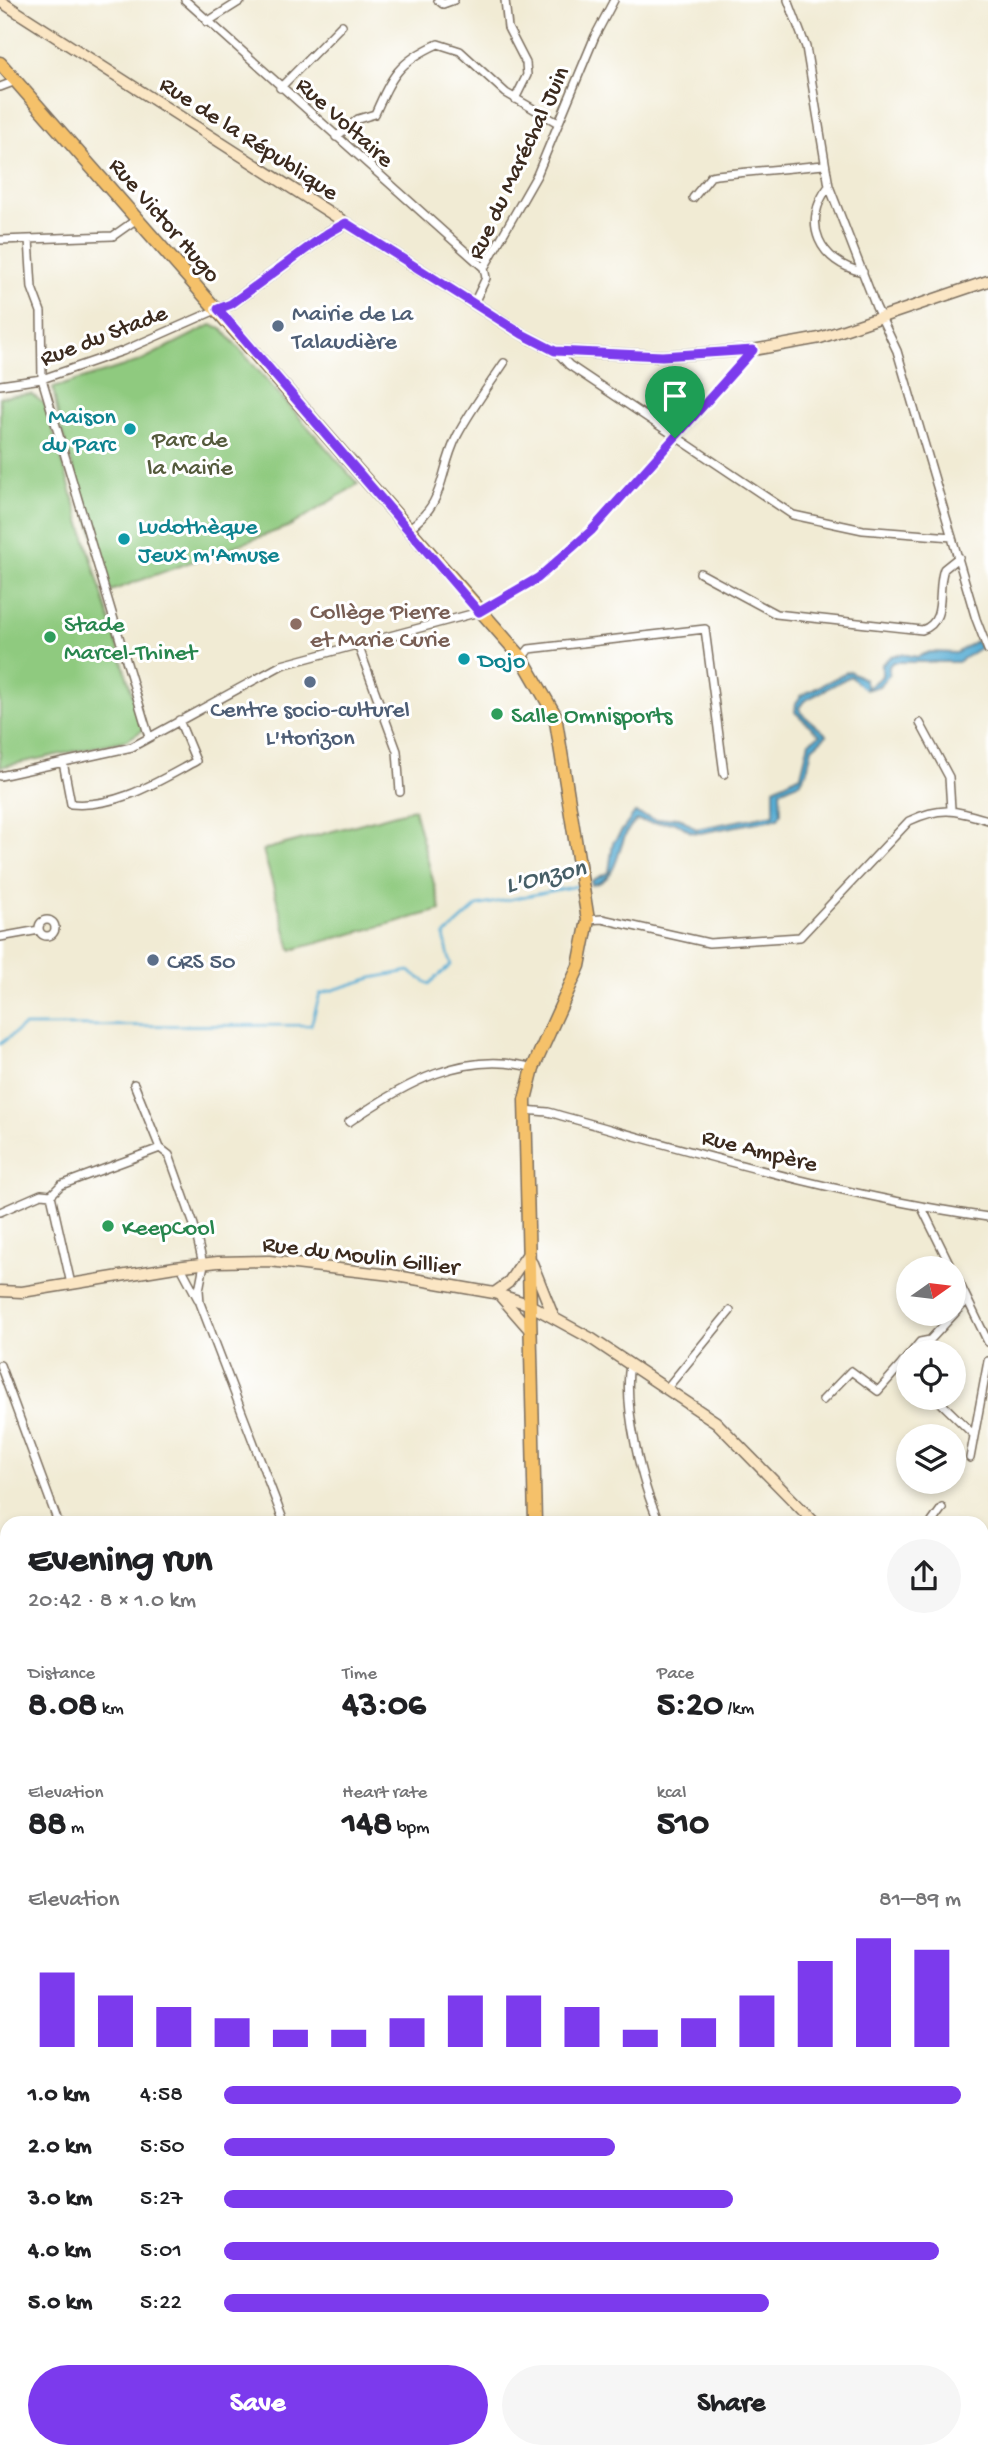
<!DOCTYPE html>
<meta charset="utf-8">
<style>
body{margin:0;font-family:"Gochi Hand",sans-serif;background:#f6f6f6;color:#202124;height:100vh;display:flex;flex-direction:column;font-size:26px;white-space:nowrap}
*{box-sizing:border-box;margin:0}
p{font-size:23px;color:#757577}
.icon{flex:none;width:38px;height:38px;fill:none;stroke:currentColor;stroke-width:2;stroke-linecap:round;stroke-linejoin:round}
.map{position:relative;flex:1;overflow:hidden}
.side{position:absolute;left:0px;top:1516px;width:989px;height:943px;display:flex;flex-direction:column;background:#fff;border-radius:21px 21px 0 0;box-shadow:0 4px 10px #0003}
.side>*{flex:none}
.needle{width:46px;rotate:76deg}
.controls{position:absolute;left:896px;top:1256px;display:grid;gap:14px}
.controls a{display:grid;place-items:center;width:70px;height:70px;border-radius:50%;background:#fff;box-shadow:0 4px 10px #0003;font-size:35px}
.pin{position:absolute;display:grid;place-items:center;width:60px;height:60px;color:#fff;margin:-72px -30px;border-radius:50% 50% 50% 0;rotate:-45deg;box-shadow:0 0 7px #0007}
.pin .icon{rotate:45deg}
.round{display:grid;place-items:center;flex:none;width:74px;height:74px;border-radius:37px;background:#f6f6f6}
.overview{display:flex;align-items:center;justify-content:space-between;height:119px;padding:0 28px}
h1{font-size:38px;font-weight:700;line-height:52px}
.figures{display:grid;grid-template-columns:repeat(3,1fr);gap:10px;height:119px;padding:7px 28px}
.figures div{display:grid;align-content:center}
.figures b{font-size:35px;font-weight:700}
.figures small{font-size:19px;font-weight:400}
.figures p{font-size:19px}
.chart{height:196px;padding:14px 28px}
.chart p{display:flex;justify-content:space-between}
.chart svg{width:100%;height:126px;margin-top:7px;stroke:#7c3aed;stroke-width:6}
.cta{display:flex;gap:14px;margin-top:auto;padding:14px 28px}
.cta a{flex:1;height:80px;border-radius:42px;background:#7c3aed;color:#fff;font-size:28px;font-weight:700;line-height:80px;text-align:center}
.cta a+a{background:#f6f6f6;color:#202124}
ul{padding:0 28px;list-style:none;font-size:23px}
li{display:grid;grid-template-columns:112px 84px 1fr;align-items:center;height:52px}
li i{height:18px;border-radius:9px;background:#7c3aed}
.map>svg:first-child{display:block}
</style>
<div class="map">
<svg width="988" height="2458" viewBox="0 0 988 2458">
<rect width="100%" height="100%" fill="#fff"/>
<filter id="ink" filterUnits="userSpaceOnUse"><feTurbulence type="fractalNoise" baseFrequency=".0143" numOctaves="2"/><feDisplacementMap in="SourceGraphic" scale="14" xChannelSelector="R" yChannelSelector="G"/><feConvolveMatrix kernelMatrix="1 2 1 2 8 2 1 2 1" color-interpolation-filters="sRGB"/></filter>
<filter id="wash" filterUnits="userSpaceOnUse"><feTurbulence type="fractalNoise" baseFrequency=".00686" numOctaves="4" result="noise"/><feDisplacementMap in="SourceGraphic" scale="28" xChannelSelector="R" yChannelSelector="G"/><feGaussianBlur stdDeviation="1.57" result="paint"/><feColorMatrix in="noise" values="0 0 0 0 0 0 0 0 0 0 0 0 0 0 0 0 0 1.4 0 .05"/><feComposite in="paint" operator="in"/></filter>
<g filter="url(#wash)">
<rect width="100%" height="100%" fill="#f1ebd4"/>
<!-- green -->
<path fill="#8fca7f" stroke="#657a4e" stroke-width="2" d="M 211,325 L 221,328 L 358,484 L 290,526 L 111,591 L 60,426 L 53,388 L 140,361 Z
M 31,394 L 45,404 L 143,730 L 127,740 L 0,767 L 0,397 Z
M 414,809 L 441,910 L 291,950 L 263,850 Z
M 0,1941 L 7,1949 L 7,2452 L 797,2452 L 815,2458 L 0,2458 Z
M 982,2427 L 988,2428 L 988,2458 L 839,2458 L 847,2452 L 982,2452 Z"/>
<!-- forest -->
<path fill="#73ae6e" stroke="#576c46" stroke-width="2" d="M 988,2130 L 988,2428 L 982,2427 L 982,2132 Z
M 0,2304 L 7,2306 L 7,2452 L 83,2452 L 82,2458 L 0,2458 Z"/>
<!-- water -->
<path fill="#59aed5" stroke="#4a6c7a" stroke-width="2" d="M 976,641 L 980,648 L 958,662 L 893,662 L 889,666 L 889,675 L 879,686 L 866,690 L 850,676 L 804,701 L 799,708 L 801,713 L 827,735 L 812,748 L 807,771 L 800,782 L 780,791 L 781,813 L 778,818 L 700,833 L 691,832 L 676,822 L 653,823 L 637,820 C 614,837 624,879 592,885 L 591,881 L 609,872 L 613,843 L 635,813 L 656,820 L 679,817 L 696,829 L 774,814 L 774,788 L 801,775 L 809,742 L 820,735 L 795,712 L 796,703 L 801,696 L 849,671 L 864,679 L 867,688 L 882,676 L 882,664 L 891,656 L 902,654 L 917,657 L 930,652 L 956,653 Z"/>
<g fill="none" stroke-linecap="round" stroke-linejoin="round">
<!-- stream -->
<path stroke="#59aed5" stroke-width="2.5" d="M 853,676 L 863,687
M 0,1044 L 24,1026 L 311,1025 L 320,994 L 372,978 L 409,971 L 429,984 L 451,965 L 444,936 L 477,906 L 577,886"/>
</g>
</g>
<g filter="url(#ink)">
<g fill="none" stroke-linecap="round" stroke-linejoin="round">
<defs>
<path id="street" d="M 185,0 L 484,268
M 438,0 L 443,4 L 454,0
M 505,0 L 508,28 L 526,63 L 527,75 L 515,99
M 788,0 L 806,47 L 829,186 L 876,307 L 897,351 L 976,619 L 988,650
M 207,22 L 242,0
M 0,87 L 16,81
M 280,88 L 342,25
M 336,137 L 358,119 L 375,114 C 392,76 398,62 438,44 L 460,51 L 506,93 L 558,123
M 829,186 C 800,223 820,263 863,272
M 693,198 L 711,176 L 716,175 L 824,165
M 29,239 L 32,288 L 41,312 L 42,379 L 149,737
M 0,240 L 113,236 L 137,219
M 474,303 L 486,278 L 484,268 L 537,175 L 595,36 L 614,0
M 556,351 L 569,365 L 793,515 L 863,530 L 952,537
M 0,385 L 42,379 L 123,351 L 216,310
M 408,529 C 447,502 438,474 457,436 C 470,411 488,387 504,363
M 700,573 L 776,614 L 922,630 C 948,622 936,589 944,569 L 959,557
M 358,645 L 397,751 L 400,792
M 522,658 L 529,649 L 705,629 L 724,774
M 920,723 L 949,777 L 951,809
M 63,762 L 71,804 C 117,808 157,782 196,761 L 179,720
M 0,776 L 132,747 L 282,665 L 479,612 L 538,578 L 591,531 L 753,350
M39 928a8 8 0 1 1 16 0a8 8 0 1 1-16 0Z
M 588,920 L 602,919 L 709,943 L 800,937 L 909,821 C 942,806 954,810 988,820
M 0,937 L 39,930
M 134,1084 L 160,1148 L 169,1155 L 194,1225 L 203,1264
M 524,1110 L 548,1112 C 694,1152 839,1196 988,1217
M 349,1122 C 404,1084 464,1049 533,1068
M 51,1195 L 71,1284
M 922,1208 L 952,1269
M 0,1212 L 41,1194 L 51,1195 L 61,1185 L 160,1148
M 204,1264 L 199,1290 L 200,1303 L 284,1522
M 181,1267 L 198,1299
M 954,1272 L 988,1342
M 911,1353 L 920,1342 L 930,1340 L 967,1300
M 908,1356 L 901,1365 L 908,1372
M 630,1364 C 623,1406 641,1483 659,1522
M 0,1365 L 58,1522
M 667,1388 L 730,1311
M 936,1398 L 974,1435
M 823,1400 L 851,1371 L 878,1391 L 901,1365
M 970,1458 L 988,1361
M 932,1522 L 942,1508
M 0,1802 L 7,1806
M 982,1897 L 988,1890
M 982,1985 L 988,1982
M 982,2062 L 988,2060
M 0,2112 L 7,2120
M 193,2452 L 193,2458
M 623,2458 L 628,2452"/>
<path id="secondary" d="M 0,1 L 346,223 L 522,334 L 555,351 L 662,356 L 753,350 L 820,338 L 988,281
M 218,309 L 231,304 L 328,233 L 346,223
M 532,1263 L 554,1318
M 0,1291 L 22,1292 L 175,1267 L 218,1262 L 269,1261 L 391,1275 L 494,1293 L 528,1304 L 592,1339 L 716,1422 L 814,1522
M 494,1293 L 508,1283 L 527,1255
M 501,1297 L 529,1329
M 982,1631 L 988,1635"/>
<path id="primary" d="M 0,63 L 522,658 L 555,715 L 588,920 L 579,966 L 533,1068 L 525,1100 L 535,1522
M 486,2452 L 487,2458"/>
</defs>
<!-- street casing -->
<use href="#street" stroke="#7b6e5e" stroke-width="10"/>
<!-- secondary casing -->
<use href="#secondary" stroke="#7b6e5e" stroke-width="13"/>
<!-- primary casing -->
<use href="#primary" stroke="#7b6e5e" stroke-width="15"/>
<!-- street -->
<use href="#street" stroke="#fff" stroke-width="7"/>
<!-- secondary -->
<use href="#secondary" stroke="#fbe6c4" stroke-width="10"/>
<!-- primary -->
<use href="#primary" stroke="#f5c16b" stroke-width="12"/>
</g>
</g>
<g fill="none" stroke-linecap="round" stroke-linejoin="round" filter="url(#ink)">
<defs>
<path id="route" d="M 346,223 L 522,334 L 555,351 L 662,356 L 753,350 L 591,531 L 538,578 L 479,612 L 218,309 L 231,304 L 328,233 Z"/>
</defs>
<!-- route casing -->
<use href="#route" stroke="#fff" stroke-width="14"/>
<!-- route -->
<use href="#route" stroke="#7c3aed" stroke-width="9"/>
</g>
<!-- markers -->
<g fill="#5c6f8a" stroke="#fff" stroke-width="2.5">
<circle cx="278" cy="326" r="7"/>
<circle cx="310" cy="682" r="7"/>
<circle cx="153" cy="960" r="7"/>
</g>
<g fill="#0f9aa8" stroke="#fff" stroke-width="2.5">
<circle cx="130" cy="429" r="7"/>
<circle cx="124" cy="539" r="7"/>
<circle cx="464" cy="659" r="7"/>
</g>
<circle fill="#8d6e63" stroke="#fff" stroke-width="2.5" cx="296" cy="624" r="7"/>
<g fill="#2e9e5b" stroke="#fff" stroke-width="2.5">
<circle cx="50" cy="637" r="7"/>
<circle cx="497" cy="714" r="7"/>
<circle cx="108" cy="1226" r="7"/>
</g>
<g text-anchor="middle" stroke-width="6" stroke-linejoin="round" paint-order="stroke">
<!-- street labels -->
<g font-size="24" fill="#3b2a1e" stroke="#fff">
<text transform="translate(346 121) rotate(42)" y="8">Rue Voltaire</text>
<text transform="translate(250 137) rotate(33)" y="8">Rue de la République</text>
<text transform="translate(517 162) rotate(-65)" y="8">Rue du Maréchal Juin</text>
<text transform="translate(166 219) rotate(49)" y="8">Rue Victor Hugo</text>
<text transform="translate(103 334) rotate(-21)" y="8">Rue du Stade</text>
<text transform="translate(760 1149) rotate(14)" y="8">Rue Ampère</text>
<text transform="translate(361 1254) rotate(7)" y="8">Rue du Moulin Gillier</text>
</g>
<!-- service labels -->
<g font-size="24" fill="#4e5e75" stroke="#fff" text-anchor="start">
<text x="292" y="320">Mairie de La<tspan x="292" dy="28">Talaudière</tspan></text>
<text x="310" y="716" text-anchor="middle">Centre socio-culturel<tspan x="310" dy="28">L'Horizon</tspan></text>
<text x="167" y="968">CRS 50</text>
</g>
<!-- culture labels -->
<g font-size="24" fill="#0d838f" stroke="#fff" text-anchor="start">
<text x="116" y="423" text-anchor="end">Maison<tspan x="116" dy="28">du Parc</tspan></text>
<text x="138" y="533">Ludothèque<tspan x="138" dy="28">Jeux m'Amuse</tspan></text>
<text x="478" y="667">Dojo</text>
</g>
<!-- park labels -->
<g font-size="24" fill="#545a3b" stroke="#fff">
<text x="190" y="446">Parc de<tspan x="190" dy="28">la Mairie</tspan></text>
</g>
<!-- education labels -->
<g font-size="24" fill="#785e54" stroke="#fff" text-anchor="start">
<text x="310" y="618">Collège Pierre<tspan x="310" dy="28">et Marie Curie</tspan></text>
</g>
<!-- leisure labels -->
<g font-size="24" fill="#27864d" stroke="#fff" text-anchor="start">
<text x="64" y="631">Stade<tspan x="64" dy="28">Marcel-Thinet</tspan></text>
<text x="511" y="722">Salle Omnisports</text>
<text x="122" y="1234">KeepCool</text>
</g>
<!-- water labels -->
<g font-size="26" font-style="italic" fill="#475f67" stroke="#fff">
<text transform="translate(545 874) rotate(-13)" y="9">L'Onzon</text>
</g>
</g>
</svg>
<div class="controls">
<a><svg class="needle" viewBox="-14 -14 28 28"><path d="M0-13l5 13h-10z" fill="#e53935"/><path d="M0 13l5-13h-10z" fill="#757577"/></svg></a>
<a><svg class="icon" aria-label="locate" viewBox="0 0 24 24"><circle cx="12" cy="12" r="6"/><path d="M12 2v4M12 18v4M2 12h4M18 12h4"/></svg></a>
<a><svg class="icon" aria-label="layers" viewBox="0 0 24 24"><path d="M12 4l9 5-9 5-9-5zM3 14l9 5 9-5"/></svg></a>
</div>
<div class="pin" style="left:675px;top:438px;background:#1e9e55"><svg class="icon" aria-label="arrive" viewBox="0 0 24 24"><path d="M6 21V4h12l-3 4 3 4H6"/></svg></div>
<section class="side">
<div class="overview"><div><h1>Evening run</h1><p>20:42 · 8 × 1.0 km</p></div><a class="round"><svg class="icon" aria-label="share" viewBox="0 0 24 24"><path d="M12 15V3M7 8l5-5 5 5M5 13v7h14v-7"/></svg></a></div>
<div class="figures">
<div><p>Distance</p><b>8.08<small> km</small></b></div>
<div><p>Time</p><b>43:06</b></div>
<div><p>Pace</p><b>5:20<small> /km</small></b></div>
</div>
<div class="figures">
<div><p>Elevation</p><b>88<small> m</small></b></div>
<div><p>Heart rate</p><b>148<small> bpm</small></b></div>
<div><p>kcal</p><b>510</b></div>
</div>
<div class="chart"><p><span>Elevation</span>81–89 m</p>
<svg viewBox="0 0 160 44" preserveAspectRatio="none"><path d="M5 44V18M15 44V26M25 44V30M35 44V34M45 44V38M55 44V38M65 44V34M75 44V26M85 44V26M95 44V30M105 44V38M115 44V34M125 44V26M135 44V14M145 44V6M155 44V10"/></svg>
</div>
<ul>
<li><b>1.0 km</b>4:58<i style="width:100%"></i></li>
<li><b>2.0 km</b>5:50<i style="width:53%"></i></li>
<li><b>3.0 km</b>5:27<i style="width:69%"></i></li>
<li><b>4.0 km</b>5:01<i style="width:97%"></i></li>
<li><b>5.0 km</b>5:22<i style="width:74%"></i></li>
</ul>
<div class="cta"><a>Save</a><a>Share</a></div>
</section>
</div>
